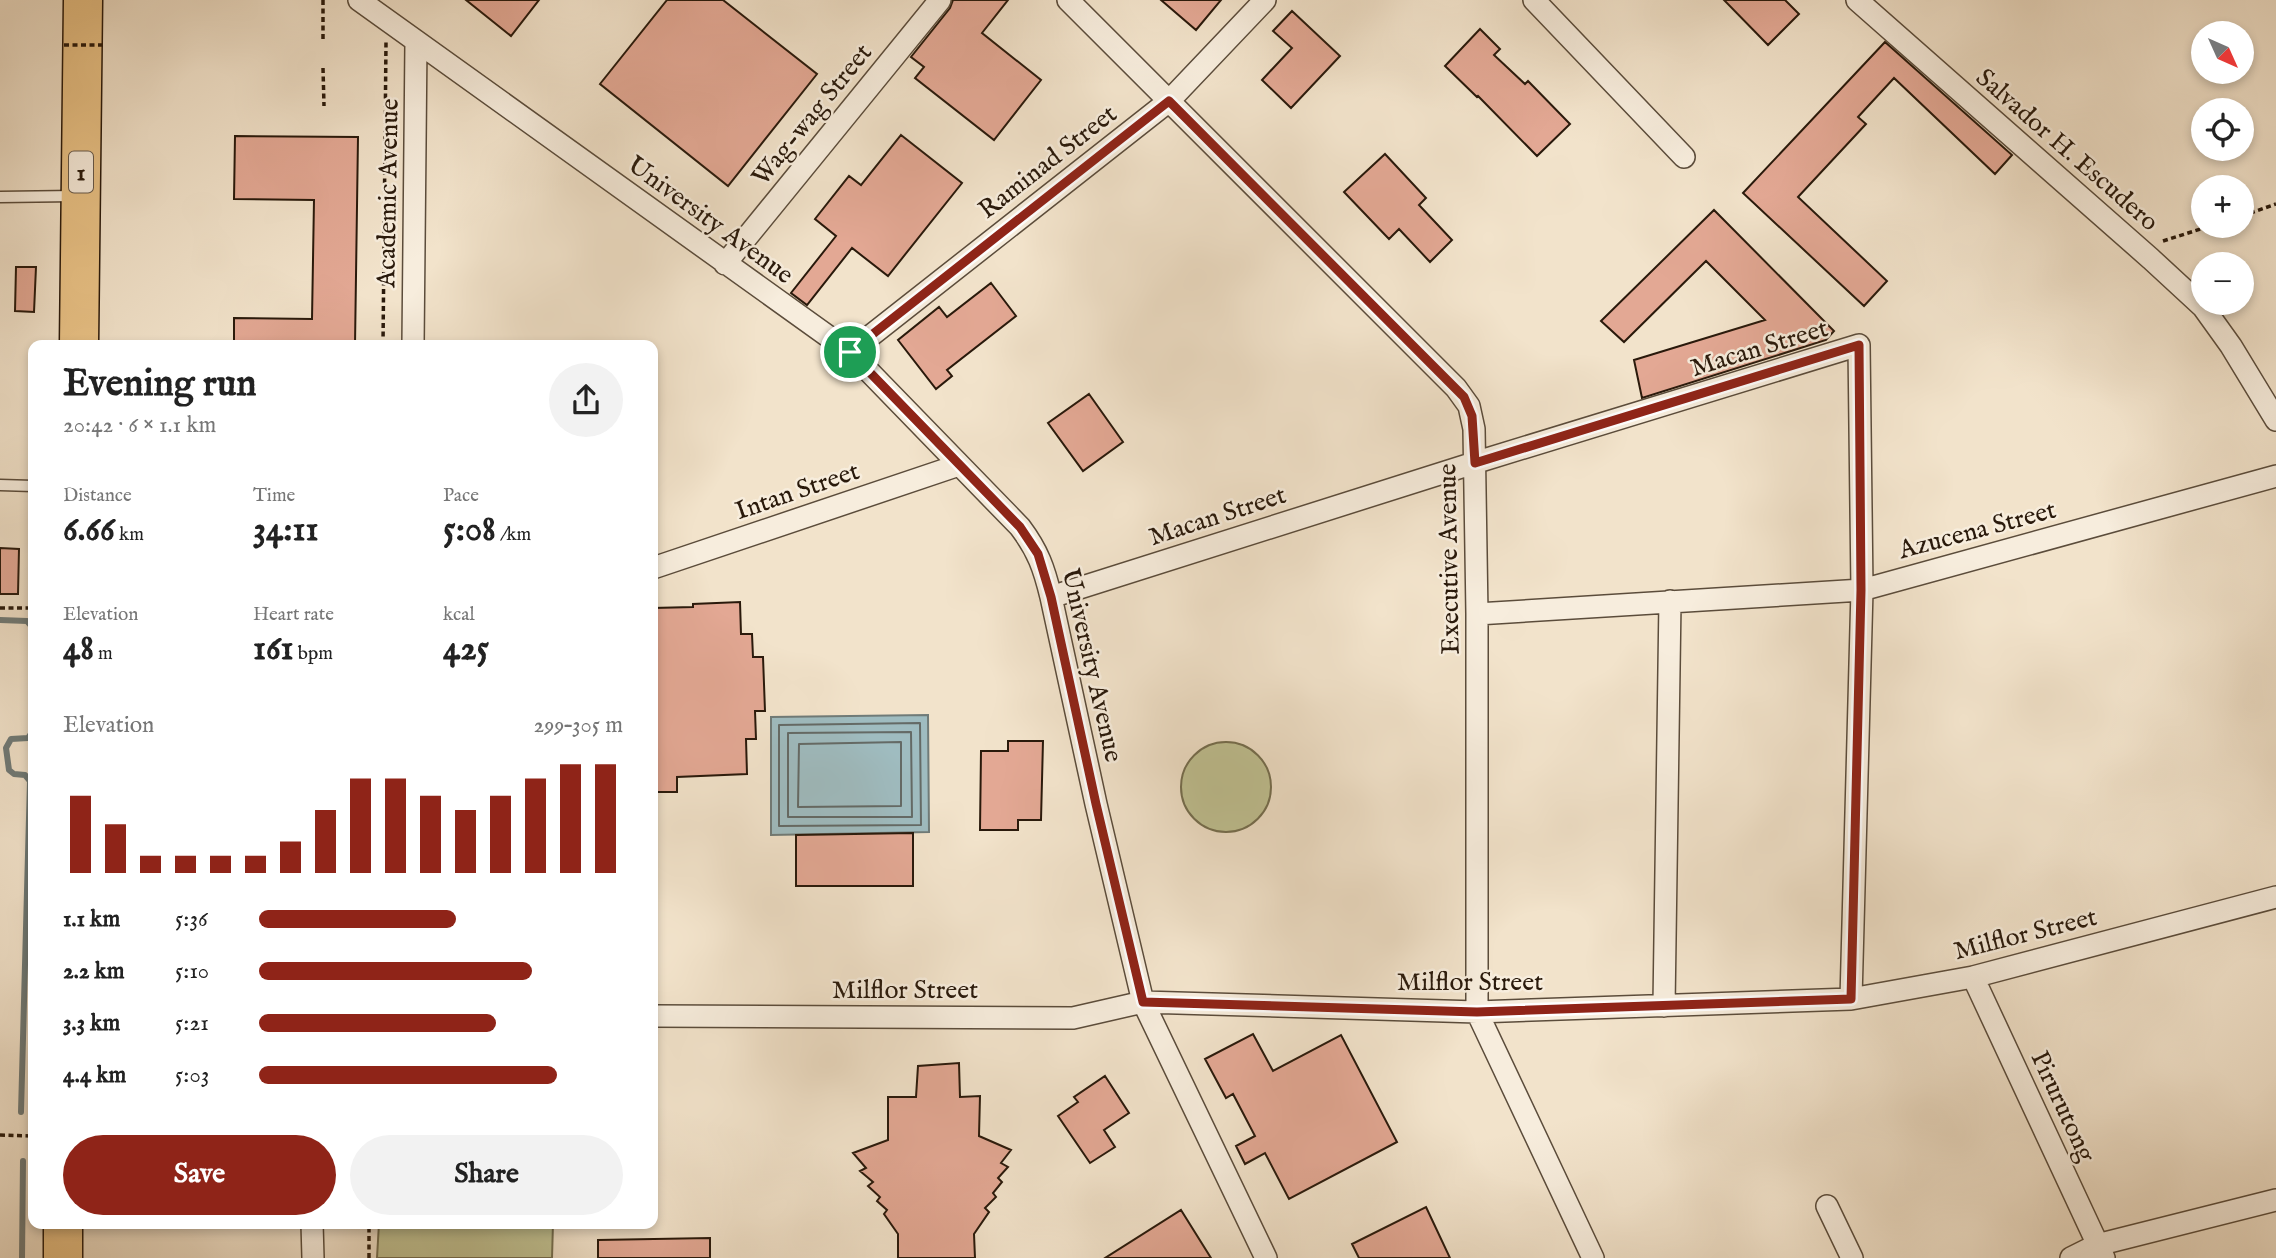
<!DOCTYPE html>
<meta charset="utf-8">
<style>
body{margin:0;font-family:"IM FELL English",serif;background:#f2f2f2;color:#222;height:100vh;display:flex;flex-direction:column;font-size:26px;white-space:nowrap}
*{box-sizing:border-box;margin:0}
p{font-size:23px;color:#767676}
.icon{flex:none;width:38px;height:38px;fill:none;stroke:currentColor;stroke-width:2;stroke-linecap:round;stroke-linejoin:round}
.map{position:relative;flex:1;overflow:hidden}
.details{position:absolute;left:28px;top:340px;width:630px;height:889px;display:flex;flex-direction:column;background:#fff;border-radius:14px;box-shadow:0 4px 10px #0003}
.details>*{flex:none}
.needle{width:46px;rotate:135deg}
.tools{position:absolute;left:2191px;top:21px;display:grid;gap:14px}
.tools a{display:grid;place-items:center;width:63px;height:63px;border-radius:50%;background:#fff;box-shadow:0 4px 10px #0003;font-size:35px}
.pin{position:absolute;display:grid;place-items:center;width:60px;height:60px;color:#fff;margin:-30px;border:4px solid #fff;border-radius:50%;box-shadow:0 2px 7px #0007}
.round{display:grid;place-items:center;flex:none;width:74px;height:74px;border-radius:37px;background:#f2f2f2}
.overview{display:flex;align-items:center;justify-content:space-between;height:119px;padding:0 35px}
h1{font-size:38px;font-weight:700;line-height:52px}
.metrics{display:grid;grid-template-columns:repeat(3,1fr);gap:10px;height:119px;padding:7px 35px}
.metrics div{display:grid;align-content:center}
.metrics b{font-size:35px;font-weight:700}
.metrics small{font-size:19px;font-weight:400}
.metrics p{font-size:19px}
.chart{height:196px;padding:14px 35px}
.chart p{display:flex;justify-content:space-between}
.chart svg{width:100%;height:126px;margin-top:7px;stroke:#8f2418;stroke-width:6}
.cta{display:flex;gap:14px;margin-top:auto;padding:14px 35px}
.cta a{flex:1;height:80px;border-radius:42px;background:#8f2418;color:#fff;font-size:28px;font-weight:700;line-height:80px;text-align:center}
.cta a+a{background:#f2f2f2;color:#222}
ul{padding:0 35px;list-style:none;font-size:23px}
li{display:grid;grid-template-columns:112px 84px 1fr;align-items:center;height:52px}
li i{height:18px;border-radius:9px;background:#8f2418}
.map>svg:first-child{display:block}
</style>
<div class="map">
<svg width="2276" height="1258" viewBox="0 0 2276 1258">
<rect width="100%" height="100%" fill="#f2e3cb"/>
<filter id="stains"><feTurbulence type="fractalNoise" baseFrequency=".00286" numOctaves="4"/><feColorMatrix values="0 0 0 0 .2 0 0 0 0 .09 0 0 0 0 .02 0 0 0 .5 -.17"/></filter>
<radialGradient id="worn" r=".72"><stop offset=".6" stop-color="#630" stop-opacity="0"/><stop offset="1" stop-color="#630" stop-opacity=".3"/></radialGradient>
<!-- green -->
<path fill="#c0c293" stroke="#746e4f" stroke-width="2" d="M1181 787a45 45 0 1 1 90 0a45 45 0 1 1-90 0Z
M 379,1223 L 553,1223 L 552,1258 L 377,1258 Z"/>
<!-- water -->
<path fill="#9fbcc0" stroke="#707b78" stroke-width="2" d="M 928,715 L 929,832 L 771,835 L 771,717 Z"/>
<g fill="none" stroke-linecap="round" stroke-linejoin="round">
<!-- shore -->
<path stroke="#646a66" stroke-width="2" d="M 920,723 L 921,825 L 779,826 L 779,725 Z
M 911,732 L 912,817 L 788,817 L 788,733 Z
M 901,742 L 901,806 L 798,807 L 799,744 Z"/>
<!-- stream -->
<path stroke="#707b78" stroke-width="6" d="M 0,620 L 27,621 L 33,628
M 21,1112 L 30,781 L 25,775 L 14,774 L 9,770 L 6,748 L 11,739 L 28,738 L 33,731
M 22,1258 L 23,1161"/>
</g>
<!-- building -->
<path fill="#e3a894" stroke="#29190b" stroke-width="2" d="M 466,0 L 539,0 L 511,36 Z
M 667,0 L 723,0 L 817,74 L 728,186 L 600,84 Z
M 953,0 L 1008,0 L 982,33 L 1041,80 L 994,140 L 915,78 L 924,67 L 911,57 L 950,8 Z
M 1161,0 L 1221,0 L 1196,30 Z
M 1724,0 L 1785,0 L 1799,14 L 1768,45 Z
M 1292,11 L 1340,56 L 1291,108 L 1262,80 L 1292,48 L 1273,31 Z
M 1480,29 L 1500,49 L 1494,55 L 1525,84 L 1528,81 L 1570,124 L 1537,156 L 1478,96 L 1477,97 L 1445,66 Z
M 1885,42 L 2012,155 L 1995,174 L 1894,78 L 1858,117 L 1866,124 L 1798,197 L 1887,281 L 1864,306 L 1743,193 Z
M 901,135 L 962,183 L 888,276 L 852,248 L 807,305 L 791,293 L 836,236 L 815,219 L 849,176 L 861,185 Z
M 235,136 L 358,137 L 355,345 L 234,345 L 234,318 L 312,319 L 314,200 L 234,199 Z
M 1385,154 L 1426,198 L 1419,205 L 1452,240 L 1430,262 L 1399,229 L 1389,239 L 1344,192 Z
M 1714,210 L 1834,331 L 1826,340 L 1642,398 L 1634,360 L 1765,320 L 1706,261 L 1624,342 L 1601,321 Z
M 16,267 L 36,267 L 34,312 L 15,311 Z
M 991,283 L 1016,316 L 947,370 L 952,376 L 936,389 L 898,340 L 939,307 L 947,317 Z
M 1089,394 L 1123,442 L 1083,471 L 1048,423 Z
M 0,548 L 19,549 L 18,594 L 0,594 Z
M 740,602 L 741,634 L 752,634 L 753,657 L 763,657 L 765,711 L 755,711 L 756,739 L 746,739 L 747,774 L 677,777 L 677,792 L 653,792 L 653,608 L 693,607 L 693,604 Z
M 1008,741 L 1043,741 L 1041,820 L 1018,820 L 1018,830 L 980,830 L 981,751 L 1008,751 Z
M 913,833 L 913,886 L 796,886 L 796,835 Z
M 1253,1034 L 1273,1071 L 1341,1035 L 1397,1142 L 1289,1199 L 1265,1153 L 1245,1164 L 1236,1146 L 1255,1136 L 1233,1094 L 1226,1098 L 1205,1059 Z
M 959,1063 L 960,1097 L 980,1096 L 979,1136 L 1011,1150 L 1001,1163 L 1008,1167 L 998,1178 L 1002,1182 L 993,1193 L 996,1197 L 985,1208 L 989,1212 L 974,1234 L 975,1258 L 898,1258 L 898,1234 L 884,1214 L 887,1210 L 877,1201 L 880,1197 L 868,1186 L 873,1182 L 860,1171 L 866,1168 L 853,1153 L 888,1140 L 888,1097 L 916,1097 L 918,1066 Z
M 1105,1076 L 1129,1113 L 1104,1130 L 1115,1147 L 1090,1163 L 1058,1116 L 1078,1102 L 1074,1097 Z
M 1426,1207 L 1450,1258 L 1359,1258 L 1352,1244 Z
M 1181,1210 L 1211,1258 L 1105,1258 Z
M 710,1238 L 710,1258 L 598,1258 L 598,1240 Z"/>
<g fill="none" stroke-linecap="round" stroke-linejoin="round">
<defs>
<path id="lane" d="M 0,197 L 74,196
M 0,485 L 33,486"/>
<path id="street" d="M 359,0 L 850,352 L 1020,527 C 1038,551 1044,568 1051,597 L 1096,804 L 1143,1002 L 1266,1258
M 1068,0 L 1456,388 L 1469,406 L 1474,429 L 1477,614 L 1477,1012 L 1593,1258
M 1534,0 L 1684,157
M 1857,0 L 2151,259 L 2203,307 L 2231,346 L 2276,420
M 725,264 L 940,0
M 413,345 L 416,42
M 850,352 L 1169,101 L 1265,0
M 653,568 L 959,465
M 1051,597 L 1474,463 L 1859,345 L 1862,590 L 1851,999
M 1477,614 L 1862,590 L 2276,476
M 1973,977 L 2104,1258
M 1664,1006 L 1670,601
M 653,1016 L 1073,1018 L 1143,1002 L 1477,1012 L 1851,999 L 1973,977 L 2276,897
M 1827,1206 L 1852,1258
M 312,1223 L 313,1258
M 2071,1258 L 2097,1245 L 2276,1200"/>
<path id="highway" d="M 79,345 L 83,0
M 63,1258 L 63,1223"/>
</defs>
<!-- lane casing -->
<use href="#lane" stroke="#5b4c3b" stroke-width="13"/>
<!-- street casing -->
<use href="#street" stroke="#5b4c3b" stroke-width="24"/>
<!-- highway casing -->
<use href="#highway" stroke="#29190b" stroke-width="41"/>
<!-- path -->
<path stroke="#29190b" stroke-width="3.5" stroke-dasharray="5 3.5" stroke-linecap="butt" d="M 323,0 L 323,40
M 323,68 L 324,106
M 2242,216 L 2276,204
M 2163,241 L 2210,226
M 383,345 L 386,42
M 0,608 L 33,608
M 0,1135 L 33,1136
M 369,1258 L 369,1223"/>
<!-- lane -->
<use href="#lane" stroke="#f7eddd" stroke-width="10"/>
<!-- street -->
<use href="#street" stroke="#f7eddd" stroke-width="21"/>
<!-- highway -->
<use href="#highway" stroke="#e9c286" stroke-width="38"/>
<!-- path-bridge -->
<path stroke="#29190b" stroke-width="3.5" stroke-dasharray="5 3.5" stroke-linecap="butt" d="M 64,45 L 106,45"/>
</g>
<g fill="none" stroke-linecap="round" stroke-linejoin="round">
<defs>
<path id="route" d="M 1169,101 L 1464,397 L 1472,416 L 1475,463 L 1859,345 L 1861,590 L 1851,999 L 1477,1012 L 1143,1002 L 1096,804 L 1051,597 L 1038,554 L 1020,527 L 850,352 Z"/>
</defs>
<!-- route casing -->
<use href="#route" stroke="#fff" stroke-width="14"/>
<!-- route -->
<use href="#route" stroke="#8f2418" stroke-width="9"/>
</g>
<g text-anchor="middle" stroke-width="5" stroke-linejoin="round" paint-order="stroke">
<!-- shield labels -->
<rect fill="#f7eddd" stroke="#67594a" stroke-width="2" x="69" y="151.5" width="24" height="41" rx="5"/>
<g font-size="24" font-weight="bold" fill="#29190b">
<text x="81" y="180">1</text>
</g>
<!-- street labels -->
<g font-size="26" fill="#29190b" stroke="#f7eddd">
<text transform="translate(811 114) rotate(-51)" y="9">Wag-wag Street</text>
<text transform="translate(2068 149) rotate(41)" y="9">Salvador H. Escudero</text>
<text transform="translate(1047 161) rotate(-38)" y="9">Raminad Street</text>
<text transform="translate(387 193) rotate(-89)" y="9">Academic Avenue</text>
<text transform="translate(711 219) rotate(36)" y="9">University Avenue</text>
<text transform="translate(1759 347) rotate(-17)" y="9">Macan Street</text>
<text transform="translate(797 490) rotate(-19)" y="9">Intan Street</text>
<text transform="translate(1217 515) rotate(-18)" y="9">Macan Street</text>
<text transform="translate(1977 529) rotate(-15)" y="9">Azucena Street</text>
<text transform="translate(1448 559) rotate(-91)" y="9">Executive Avenue</text>
<text transform="translate(1093 665) rotate(77)" y="9">University Avenue</text>
<text transform="translate(2025 933) rotate(-14)" y="9">Milflor Street</text>
<text x="1470" y="990">Milflor Street</text>
<text x="905" y="998">Milflor Street</text>
<text transform="translate(2064 1106) rotate(65)" y="9">Pirurutong</text>
</g>
</g>
<rect width="100%" height="100%" filter="url(#stains)"/>
<rect width="100%" height="100%" fill="url(#worn)"/>
</svg>
<div class="tools">
<a><svg class="needle" viewBox="-14 -14 28 28"><path d="M0-13l5 13h-10z" fill="#e53935"/><path d="M0 13l5-13h-10z" fill="#767676"/></svg></a>
<a><svg class="icon" aria-label="locate" viewBox="0 0 24 24"><circle cx="12" cy="12" r="6"/><path d="M12 2v4M12 18v4M2 12h4M18 12h4"/></svg></a>
<a>+</a>
<a>−</a>
</div>
<div class="pin" style="left:850px;top:352px;background:#1e9e55"><svg class="icon" aria-label="arrive" viewBox="0 0 24 24"><path d="M6 21V4h12l-3 4 3 4H6"/></svg></div>
<section class="details">
<div class="overview"><div><h1>Evening run</h1><p>20:42 · 6 × 1.1 km</p></div><a class="round"><svg class="icon" aria-label="share" viewBox="0 0 24 24"><path d="M12 15V3M7 8l5-5 5 5M5 13v7h14v-7"/></svg></a></div>
<div class="metrics">
<div><p>Distance</p><b>6.66<small> km</small></b></div>
<div><p>Time</p><b>34:11</b></div>
<div><p>Pace</p><b>5:08<small> /km</small></b></div>
</div>
<div class="metrics">
<div><p>Elevation</p><b>48<small> m</small></b></div>
<div><p>Heart rate</p><b>161<small> bpm</small></b></div>
<div><p>kcal</p><b>425</b></div>
</div>
<div class="chart"><p><span>Elevation</span>299–305 m</p>
<svg viewBox="0 0 160 44" preserveAspectRatio="none"><path d="M5 44V17M15 44V27M25 44V38M35 44V38M45 44V38M55 44V38M65 44V33M75 44V22M85 44V11M95 44V11M105 44V17M115 44V22M125 44V17M135 44V11M145 44V6M155 44V6"/></svg>
</div>
<ul>
<li><b>1.1 km</b>5:36<i style="width:54%"></i></li>
<li><b>2.2 km</b>5:10<i style="width:75%"></i></li>
<li><b>3.3 km</b>5:21<i style="width:65%"></i></li>
<li><b>4.4 km</b>5:03<i style="width:82%"></i></li>
</ul>
<div class="cta"><a>Save</a><a>Share</a></div>
</section>
</div>
